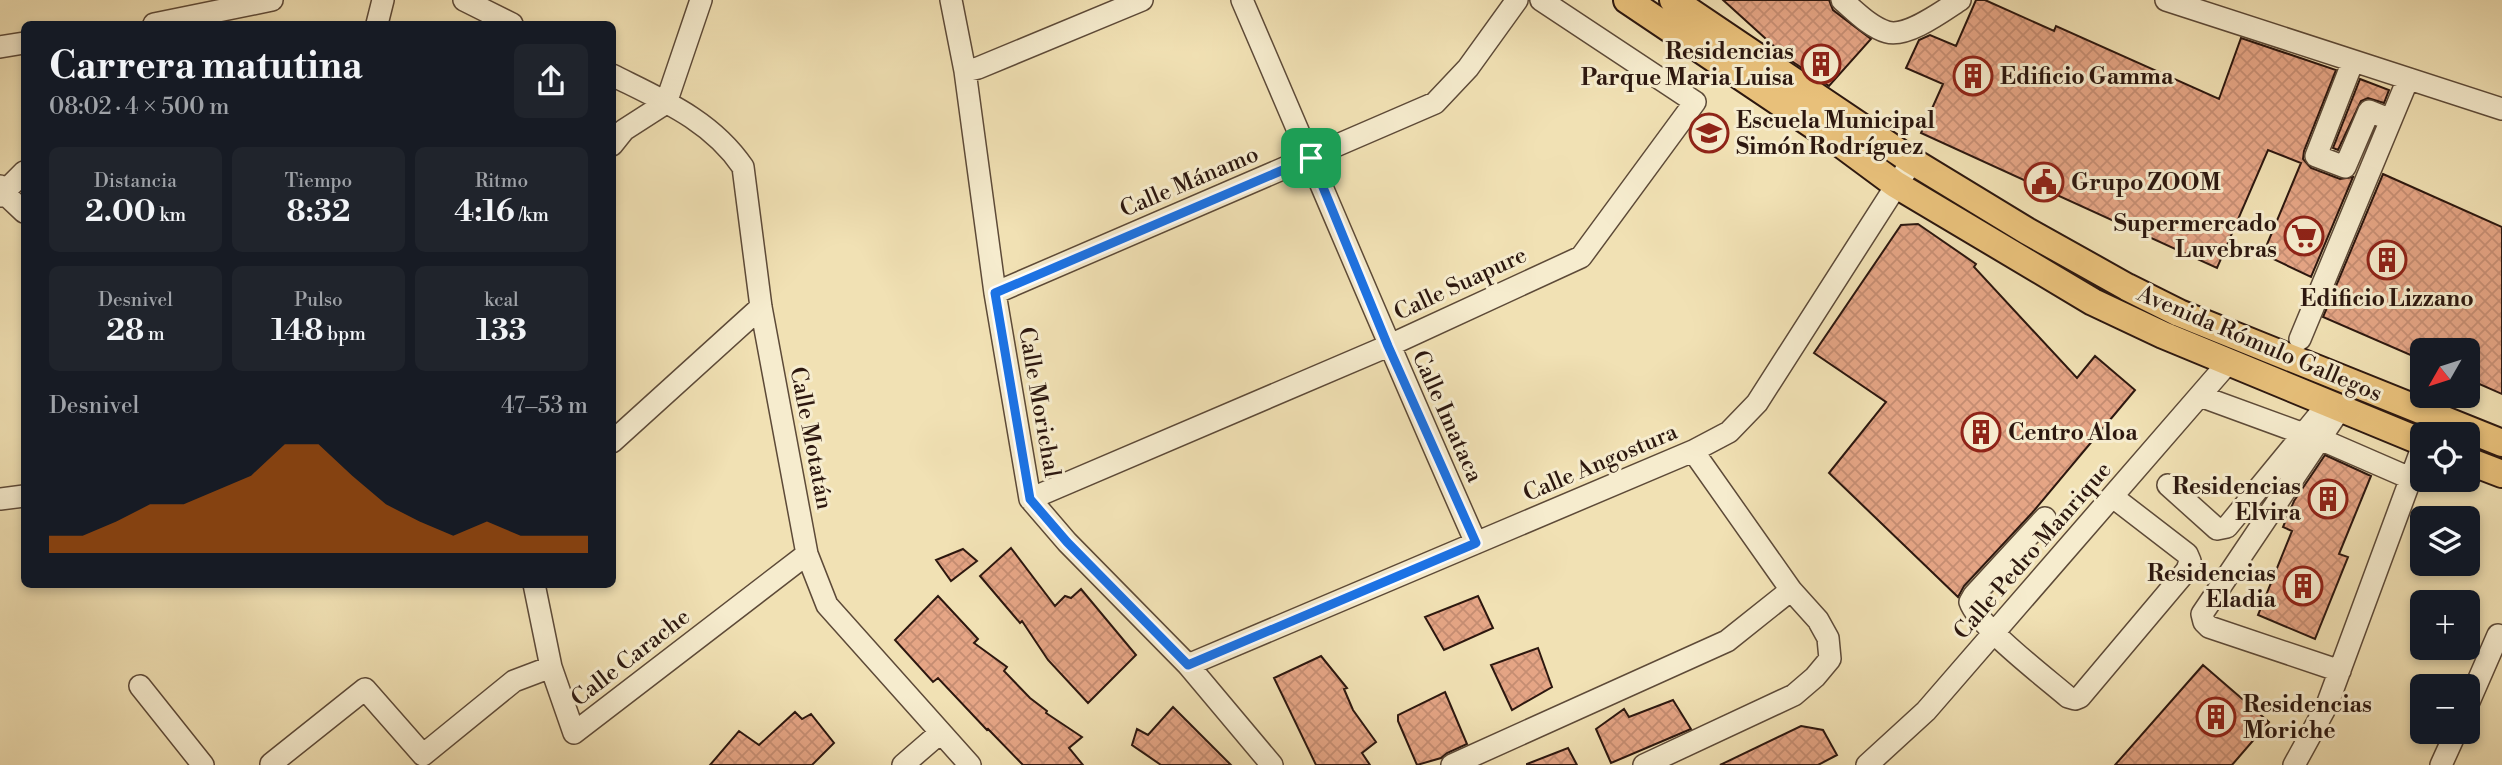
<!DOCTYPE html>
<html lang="es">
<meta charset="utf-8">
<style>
body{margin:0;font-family:"Libre Bodoni",serif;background:#20242c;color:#f1f3f6;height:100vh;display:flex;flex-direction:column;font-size:26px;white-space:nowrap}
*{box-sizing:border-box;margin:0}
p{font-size:23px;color:#9ea1a6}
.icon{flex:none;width:38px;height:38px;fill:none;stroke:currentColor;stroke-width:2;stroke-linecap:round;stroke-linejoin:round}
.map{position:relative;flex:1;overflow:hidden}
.sheet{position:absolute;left:21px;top:21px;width:595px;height:567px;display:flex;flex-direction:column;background:#171b24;border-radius:10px;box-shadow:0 4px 10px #0003}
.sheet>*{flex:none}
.needle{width:46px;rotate:231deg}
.fabs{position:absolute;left:2410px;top:338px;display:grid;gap:14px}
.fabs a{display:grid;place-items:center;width:70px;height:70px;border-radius:10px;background:#171b24;box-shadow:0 4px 10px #0003;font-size:35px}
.pin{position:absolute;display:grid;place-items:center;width:60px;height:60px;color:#fff;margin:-30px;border-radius:14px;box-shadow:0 4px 10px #0006}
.round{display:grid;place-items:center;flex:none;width:74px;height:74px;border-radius:10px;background:#20242c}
.overview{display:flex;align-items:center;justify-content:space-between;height:119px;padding:0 28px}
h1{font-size:38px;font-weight:700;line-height:52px}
.metrics{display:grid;grid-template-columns:repeat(3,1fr);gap:10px;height:119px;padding:7px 28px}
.metrics div{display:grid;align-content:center;border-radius:10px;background:#20242c;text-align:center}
.metrics b{font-size:30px;font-weight:700}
.metrics small{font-size:19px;font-weight:400}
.metrics p{font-size:19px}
.chart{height:196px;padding:14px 28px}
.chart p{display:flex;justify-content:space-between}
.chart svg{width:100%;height:126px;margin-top:7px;fill:#b45309;opacity:.7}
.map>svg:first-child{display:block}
</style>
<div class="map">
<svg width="2502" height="765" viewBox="0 0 2502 765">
<defs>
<pattern id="building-cross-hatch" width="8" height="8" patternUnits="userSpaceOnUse" patternTransform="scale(1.75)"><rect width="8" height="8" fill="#e5a585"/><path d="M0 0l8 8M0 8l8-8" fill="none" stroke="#c58d72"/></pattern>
</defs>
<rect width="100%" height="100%" fill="#f1e1b4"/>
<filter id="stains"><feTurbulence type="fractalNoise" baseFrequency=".00286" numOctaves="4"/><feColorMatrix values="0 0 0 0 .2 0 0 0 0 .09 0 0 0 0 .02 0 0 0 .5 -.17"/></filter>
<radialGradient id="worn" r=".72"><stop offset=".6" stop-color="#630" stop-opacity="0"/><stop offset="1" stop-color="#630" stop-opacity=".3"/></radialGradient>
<!-- building -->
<path fill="url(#building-cross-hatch)" stroke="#2c170f" stroke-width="2" d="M 1723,0 L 1829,0 L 1833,10 L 1871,39 L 1829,86 L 1787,58 Z
M 1976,0 L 1985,0 L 2054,31 L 2056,26 L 2219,99 L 2241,38 L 2336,70 L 2304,151 L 2303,159 L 2311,168 L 2340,179 L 2353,177 L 2311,277 L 2263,254 L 2301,163 L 2268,150 L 2217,268 L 1921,133 L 1943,84 L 1906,68 L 1919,40 L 1930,35 L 1956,46 Z
M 2360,79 L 2389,90 L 2384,103 L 2368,98 L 2361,101 L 2338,150 L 2333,148 Z
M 2383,174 L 2502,227 L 2502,394 L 2468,379 L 2468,350 L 2422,350 L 2422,360 L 2323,317 Z
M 1918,224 L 1976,264 L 1974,267 L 2077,378 L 2095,356 L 2135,390 L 2032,513 L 1964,586 L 1958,597 L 1829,473 L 1886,402 L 1814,353 L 1901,225 Z
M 2325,455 L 2371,476 L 2339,554 L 2348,557 L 2315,639 L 2258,615 L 2292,531 L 2283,527 L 2294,501 Z
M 1011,548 L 1055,606 L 1065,596 L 1071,598 L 1081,589 L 1136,655 L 1088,703 L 1048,660 L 1022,621 L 1020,623 L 980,576 Z
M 963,549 L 977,561 L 951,581 L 936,560 Z
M 938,596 L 978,639 L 974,643 L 1007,667 L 1004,671 L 1030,698 L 1047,711 L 1046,713 L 1082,737 L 1069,748 L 1083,765 L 1023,765 L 988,729 L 987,730 L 938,678 L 933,682 L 895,640 Z
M 1478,596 L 1493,628 L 1444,650 L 1425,617 Z
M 1538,648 L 1552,687 L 1512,710 L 1491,665 Z
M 1321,656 L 1347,688 L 1344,689 L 1353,710 L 1376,742 L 1362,753 L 1370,765 L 1316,765 L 1274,678 Z
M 2203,665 L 2269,722 L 2232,765 L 2115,765 Z
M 1445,692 L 1467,744 L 1447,753 L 1441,758 L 1417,765 L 1398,721 L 1398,715 Z
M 1673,700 L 1691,729 L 1611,763 L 1596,729 L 1624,709 L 1629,717 Z
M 1173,707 L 1231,765 L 1161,765 L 1132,745 L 1137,729 L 1148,735 Z
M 795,712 L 802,719 L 811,714 L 834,743 L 812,765 L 710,765 L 739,731 L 759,745 Z
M 1801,726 L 1823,730 L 1837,755 L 1818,765 L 1720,765 Z
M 1568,748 L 1577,765 L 1527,765 L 1527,764 Z"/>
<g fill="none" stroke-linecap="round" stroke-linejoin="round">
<defs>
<path id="minor" d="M 464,0 L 512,24
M 951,0 L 965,71 L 995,293 L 1030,499 L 1067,542 L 1188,665 L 1272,765
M 1242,0 C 1320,181 1396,363 1476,543
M 1842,0 C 1855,11 1870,27 1887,32 C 1907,38 1943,11 1960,0
M 2166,0 L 2502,109
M 154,24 L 272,0
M 377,24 L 383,0
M 0,47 L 24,43
M 2353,61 L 2316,156 L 2345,167 L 2369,111 L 2391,120
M 965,71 L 978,68 L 1142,0
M 612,75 C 662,100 711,120 743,167 L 761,307 L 807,554 L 827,605 L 970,765
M 612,145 L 624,130 L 666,103 L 701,0
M 0,186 L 4,193 L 24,212
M 0,196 L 24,172
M 995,293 L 1435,103 L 1468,68 L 1517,0
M 2300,339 L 2408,79
M 2200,396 L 2304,434
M 2340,409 L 2202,614 L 2204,622 L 2209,627 L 2340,671
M 2320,439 L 2412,479
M 612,442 L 761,307
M 2168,485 L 2217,529 L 2227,527 L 2328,404
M 0,499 L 24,496
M 1030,499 L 1388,346 L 1581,257 L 1695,102 L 1541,0
M 2045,518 L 1974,595 L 1970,602 C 1978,626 2046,678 2068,697 L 2075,699 L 2080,697 L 2187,570 L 2190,561 L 2187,554 L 2113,497
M 534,584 L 551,667 L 574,733 L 807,554
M 1188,665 L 1693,451 L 1729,432 L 1757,403 L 1912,161
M 140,686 L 203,765
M 2468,704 L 2498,635
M 271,764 L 365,689 L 423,755 L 514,681 L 551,667
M 903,765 L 940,733
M 1452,765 L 1727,641 L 1791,590
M 1644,765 L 1794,695 L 1815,677 L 1830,659 L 1828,638 L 1818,620 L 1791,590 L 1693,451
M 1867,765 L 1926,711 L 2228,363
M 2294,765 L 2327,705 L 2422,448
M 2441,765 L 2456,732"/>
<path id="major" d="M 1627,0 L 1841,144 L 1895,184 L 2093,302 L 2163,335 L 2422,442
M 1673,0 L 1912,161 L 2027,231 L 2127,287 L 2179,313 L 2502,443
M 2468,461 L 2502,474"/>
</defs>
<!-- minor casing -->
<use href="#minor" stroke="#5d4a38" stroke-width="24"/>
<!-- major casing -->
<use href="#major" stroke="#2c170f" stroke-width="30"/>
<!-- minor -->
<use href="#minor" stroke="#f6ecce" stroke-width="21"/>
<!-- major -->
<use href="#major" stroke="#e8c07a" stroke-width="26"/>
</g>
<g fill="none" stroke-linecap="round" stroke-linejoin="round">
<defs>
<path id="route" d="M 1311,158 L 1388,346 L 1476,543 L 1188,665 L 1067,542 L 1030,499 L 995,293 Z"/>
</defs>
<!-- route casing -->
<use href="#route" stroke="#fff" stroke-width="14"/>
<!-- route -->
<use href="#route" stroke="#1a73e8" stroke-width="9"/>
</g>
<!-- icons -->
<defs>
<symbol id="building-ring" viewBox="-11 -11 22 22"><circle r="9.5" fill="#f6ecce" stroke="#8f2418" stroke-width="1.5"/><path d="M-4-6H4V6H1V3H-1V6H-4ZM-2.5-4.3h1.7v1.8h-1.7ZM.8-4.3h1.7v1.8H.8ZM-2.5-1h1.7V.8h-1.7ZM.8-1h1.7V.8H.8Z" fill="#8f2418"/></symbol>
<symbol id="school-ring" viewBox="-11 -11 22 22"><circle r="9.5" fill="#f6ecce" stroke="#8f2418" stroke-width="1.5"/><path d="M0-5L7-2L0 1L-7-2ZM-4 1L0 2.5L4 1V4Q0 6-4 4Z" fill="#8f2418"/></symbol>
<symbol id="civic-ring" viewBox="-11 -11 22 22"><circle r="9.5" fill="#f6ecce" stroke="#8f2418" stroke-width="1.5"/><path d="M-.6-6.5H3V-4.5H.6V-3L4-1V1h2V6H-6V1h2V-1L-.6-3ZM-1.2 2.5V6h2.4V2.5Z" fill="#8f2418"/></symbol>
<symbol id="supermarket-ring" viewBox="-11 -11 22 22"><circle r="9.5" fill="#f6ecce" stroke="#8f2418" stroke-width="1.5"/><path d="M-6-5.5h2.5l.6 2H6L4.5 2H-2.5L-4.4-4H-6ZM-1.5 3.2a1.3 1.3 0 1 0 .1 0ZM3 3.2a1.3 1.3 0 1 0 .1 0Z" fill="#8f2418"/></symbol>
</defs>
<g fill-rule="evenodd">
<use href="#building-ring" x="1799" y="42" width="44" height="44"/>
<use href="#building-ring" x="1951" y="54" width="44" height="44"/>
<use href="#school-ring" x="1687" y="111" width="44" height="44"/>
<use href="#civic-ring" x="2022" y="160" width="44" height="44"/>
<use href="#supermarket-ring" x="2282" y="214" width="44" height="44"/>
<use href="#building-ring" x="2365" y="238" width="44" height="44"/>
<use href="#building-ring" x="1959" y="410" width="44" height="44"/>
<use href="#building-ring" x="2306" y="477" width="44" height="44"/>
<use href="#building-ring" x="2281" y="564" width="44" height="44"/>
<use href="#building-ring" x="2194" y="695" width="44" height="44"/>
</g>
<g text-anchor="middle" stroke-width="6" stroke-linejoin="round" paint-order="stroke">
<!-- poi labels -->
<g font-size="23" font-weight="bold" fill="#2c170f" stroke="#f6ecce" text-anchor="start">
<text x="1794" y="59" text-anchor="end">Residencias<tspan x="1794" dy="26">Parque Maria Luisa</tspan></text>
<text x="2000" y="84">Edificio Gamma</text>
<text x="1736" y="128">Escuela Municipal<tspan x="1736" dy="26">Simón Rodríguez</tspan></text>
<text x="2071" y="190">Grupo ZOOM</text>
<text x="2277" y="231" text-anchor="end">Supermercado<tspan x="2277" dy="26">Luvebras</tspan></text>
<text x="2387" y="306" text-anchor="middle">Edificio Lizzano</text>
<text x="2008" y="440">Centro Aloa</text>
<text x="2301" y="494" text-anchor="end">Residencias<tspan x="2301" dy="26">Elvira</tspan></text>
<text x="2276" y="581" text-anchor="end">Residencias<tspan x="2276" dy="26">Eladia</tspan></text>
<text x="2243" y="712">Residencias<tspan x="2243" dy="26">Moriche</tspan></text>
</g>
<!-- street labels -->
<g font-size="23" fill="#2c170f" stroke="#f6ecce">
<text transform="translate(1189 181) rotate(-23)" y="8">Calle Mánamo</text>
<text transform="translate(1460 283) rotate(-25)" y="8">Calle Suapure</text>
<text transform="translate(2260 343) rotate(23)" y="8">Avenida Rómulo Gallegos</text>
<text transform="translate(1040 402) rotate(80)" y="8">Calle Morichal</text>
<text transform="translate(1448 416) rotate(66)" y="8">Calle Imataca</text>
<text transform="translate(812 438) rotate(79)" y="8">Calle Motatán</text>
<text transform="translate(1600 462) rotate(-23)" y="8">Calle Angostura</text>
<text transform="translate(2032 550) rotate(-49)" y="8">Calle Pedro Manrique</text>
<text transform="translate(630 657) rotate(-38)" y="8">Calle Carache</text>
</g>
</g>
<rect width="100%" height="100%" filter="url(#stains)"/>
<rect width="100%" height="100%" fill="url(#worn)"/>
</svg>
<div class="fabs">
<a><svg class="needle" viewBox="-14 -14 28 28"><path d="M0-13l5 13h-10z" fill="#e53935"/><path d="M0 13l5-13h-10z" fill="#9ea1a6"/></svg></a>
<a><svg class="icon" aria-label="locate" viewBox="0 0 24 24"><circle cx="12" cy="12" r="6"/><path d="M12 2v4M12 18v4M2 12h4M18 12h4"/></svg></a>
<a><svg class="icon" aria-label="layers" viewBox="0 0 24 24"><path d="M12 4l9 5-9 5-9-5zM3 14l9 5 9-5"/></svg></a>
<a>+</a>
<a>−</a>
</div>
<div class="pin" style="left:1311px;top:158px;background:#1e9e55"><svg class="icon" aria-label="arrive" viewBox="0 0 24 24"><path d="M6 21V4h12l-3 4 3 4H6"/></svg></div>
<section class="sheet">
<div class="overview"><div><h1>Carrera matutina</h1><p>08:02 · 4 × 500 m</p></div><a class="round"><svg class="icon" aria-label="share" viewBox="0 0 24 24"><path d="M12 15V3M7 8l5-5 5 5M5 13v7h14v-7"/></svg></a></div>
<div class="metrics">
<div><p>Distancia</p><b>2.00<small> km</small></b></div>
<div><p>Tiempo</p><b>8:32</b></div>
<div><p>Ritmo</p><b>4:16<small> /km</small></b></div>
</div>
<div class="metrics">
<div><p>Desnivel</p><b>28<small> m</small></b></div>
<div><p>Pulso</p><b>148<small> bpm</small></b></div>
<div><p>kcal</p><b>133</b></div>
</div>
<div class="chart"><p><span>Desnivel</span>47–53 m</p>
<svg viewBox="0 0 160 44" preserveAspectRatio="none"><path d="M0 44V38L10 38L20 33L30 27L40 27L50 22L60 17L70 6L80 6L90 17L100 27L110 33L120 38L130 33L140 38L150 38L160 38V44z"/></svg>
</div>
</section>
</div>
